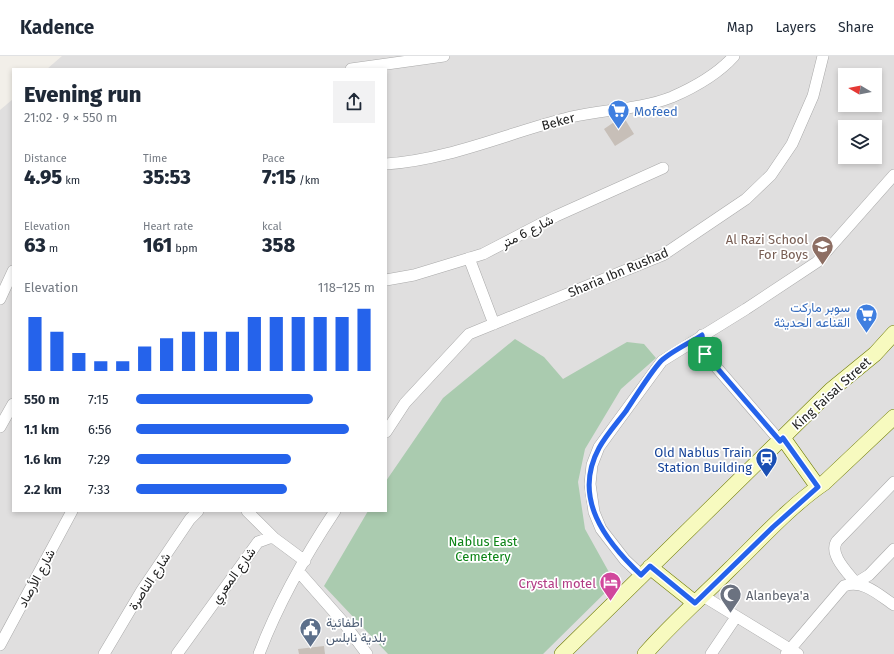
<!DOCTYPE html>
<meta charset="utf-8">
<style>
body{margin:0;font-family:"Fira Sans",Vazirmatn,sans-serif;background:#f2f2f3;color:#1f2937;height:100vh;display:flex;flex-direction:column;font-size:15px;white-space:nowrap}
*{box-sizing:border-box;margin:0}
p{font-size:13px;color:#747a83}
.icon{flex:none;width:22px;height:22px;fill:none;stroke:currentColor;stroke-width:2;stroke-linecap:round;stroke-linejoin:round}
.map{position:relative;flex:1;overflow:hidden}
.drawer{position:absolute;left:12px;top:12px;width:375px;height:444px;display:flex;flex-direction:column;background:#fff;border-radius:0px;box-shadow:0 2px 6px #0003}
.drawer>*{flex:none}
.needle{width:26px;rotate:280deg}
.tools{position:absolute;left:838px;top:12px;display:grid;gap:8px}
.tools a{display:grid;place-items:center;width:44px;height:44px;border-radius:0px;background:#fff;box-shadow:0 2px 6px #0003;font-size:20px}
.pin{position:absolute;display:grid;place-items:center;width:34px;height:34px;color:#fff;margin:-17px;border-radius:8px;box-shadow:0 2px 6px #0006}
.round{display:grid;place-items:center;flex:none;width:42px;height:42px;border-radius:0px;background:#f2f2f3}
.overview{display:flex;align-items:center;justify-content:space-between;height:68px;padding:0 12px}
h1{font-size:22px;font-weight:800;line-height:30px}
.stats{display:grid;grid-template-columns:repeat(3,1fr);gap:6px;height:68px;padding:4px 12px}
.stats div{display:grid;align-content:center}
.stats b{font-size:20px;font-weight:800}
.stats small{font-size:11px;font-weight:400}
.stats p{font-size:11px}
.chart{height:112px;padding:8px 12px}
.chart p{display:flex;justify-content:space-between}
.chart svg{width:100%;height:72px;margin-top:4px;stroke:#2563eb;stroke-width:6}
ul{padding:0 12px;list-style:none;font-size:13px}
li{display:grid;grid-template-columns:64px 48px 1fr;align-items:center;height:30px}
li i{height:10px;border-radius:5px;background:#2563eb}
header{display:flex;align-items:center;gap:24px;box-sizing:border-box;height:56px;padding:0 20px;background:#fff;border-bottom:1px solid #e0e1e3}
header strong{font-size:19px}
nav{display:flex;gap:22px;margin-inline-start:auto;font-size:14px}
.map>svg:first-child{display:block}
</style>
<header>
<strong>Kadence</strong>
<nav><a>Map</a><a>Layers</a><a>Share</a></nav>
</header>
<div class="map">
<svg width="894" height="598" viewBox="0 0 894 598">
<rect width="100%" height="100%" fill="#f2efe9"/>
<!-- residential -->
<path fill="#e0dfdf" fill-rule="evenodd" d="M 62,0 L 894,0 L 894,598 L 0,598 L 0,54 L 13,43 L 13,455 L 386,455 L 386,13 L 47,13 ZM 845,19 L 875,19 L 875,49 L 845,49 ZM 845,71 L 875,71 L 875,101 L 845,101 Z"/>
<!-- cemetery -->
<path fill="#aacbaf" d="M 515,283 L 544,301 L 563,323 L 627,286 L 644,288 L 656,302 L 621,333 L 585,393 L 578,426 L 585,473 L 615,527 L 543,598 L 388,598 L 324,530 L 368,455 L 386,455 L 386,425 L 443,342 Z"/>
<!-- building -->
<path fill="#c7bfb8" d="M 623,60 L 634,78 L 615,90 L 604,73 Z
M 324,590 L 325,598 L 299,598 L 298,593 Z"/>
<g fill="none" stroke-linecap="round" stroke-linejoin="round">
<defs>
<path id="minor" d="M 351,13 L 444,0
M 386,108 C 449,104 510,76 571,61 C 604,53 639,54 672,41 C 695,31 717,19 734,0
M 469,202 L 494,268
M 386,224 L 414,219 L 483,198 L 556,160 L 663,112
M 0,243 L 13,215
M 702,279 L 703,294 L 705,298 L 780,385
M 0,371 L 13,348
M 386,376 L 405,347 L 469,278 L 663,199 L 746,143 L 771,119 L 792,88 L 813,40 L 823,0
M 894,426 L 837,485 C 828,498 848,517 856,527 L 869,519 L 894,493
M 247,455 L 274,482
M 299,516 L 343,566 L 367,598
M 641,519 L 625,504 L 601,473 L 594,456 L 590,428 L 592,409 L 599,391 L 662,305 L 746,253 L 817,206 L 894,119
M 703,540 L 798,598
M 0,589 L 72,455
M 104,598 L 142,534 L 190,463 L 198,455
M 177,598 L 258,486 L 269,482 L 274,482 L 305,505
M 259,598 C 278,548 305,500 335,455
M 711,598 L 736,561
M 786,598 L 844,530 C 863,523 879,539 894,549"/>
<path id="secondary" d="M 783,382 L 818,431
M 650,511 L 695,547
M 562,598 L 831,334 L 875,298 L 894,277
M 645,598 C 671,568 701,542 729,514 C 760,484 789,451 824,427 L 894,361"/>
</defs>
<!-- minor casing -->
<use href="#minor" stroke="#a9a9a9" stroke-width="12"/>
<!-- secondary casing -->
<use href="#secondary" stroke="#707d05" stroke-width="16"/>
<!-- minor -->
<use href="#minor" stroke="#fff" stroke-width="11"/>
<!-- secondary -->
<use href="#secondary" stroke="#f7fabf" stroke-width="15"/>
</g>
<g fill="none" stroke-linecap="round" stroke-linejoin="round">
<defs>
<path id="route" d="M 702,279 L 705,298 L 780,385 L 783,382 L 818,431 L 773,471 L 695,547 L 650,510 L 641,519 C 605,485 572,442 599,392 C 606,379 617,367 626,355 C 636,340 650,317 661,305 C 670,296 691,286 702,279 Z"/>
</defs>
<!-- route casing -->
<use href="#route" stroke="#fff" stroke-width="8"/>
<!-- route -->
<use href="#route" stroke="#2563eb" stroke-width="5"/>
</g>
<!-- icons -->
<defs>
<symbol id="supermarket-pin" viewBox="-11 -11 22 30"><path d="M0 17L-7.5 6A9.5 9.5 0 1 1 7.5 6Z" fill="#3f7fe0" stroke="#fff"/><path d="M-6-5.5h2.5l.6 2H6L4.5 2H-2.5L-4.4-4H-6ZM-1.5 3.2a1.3 1.3 0 1 0 .1 0ZM3 3.2a1.3 1.3 0 1 0 .1 0Z" fill="#fff"/></symbol>
<symbol id="school-pin" viewBox="-11 -11 22 30"><path d="M0 17L-7.5 6A9.5 9.5 0 1 1 7.5 6Z" fill="#8d6e63" stroke="#fff"/><path d="M0-5L7-2L0 1L-7-2ZM-4 1L0 2.5L4 1V4Q0 6-4 4Z" fill="#fff"/></symbol>
<symbol id="station-pin" viewBox="-11 -11 22 30"><path d="M0 17L-7.5 6A9.5 9.5 0 1 1 7.5 6Z" fill="#1a4fb4" stroke="#fff"/><path d="M-3-6H3Q5-6 5-4V2Q5 4 3 4L4.5 6H3L1.5 4h-3L-3 6H-4.5L-3 4Q-5 4-5 2V-4Q-5-6-3-6ZM-3.5-4v3h7v-3ZM-3.5 1v1.5H-2V1ZM2 1v1.5H3.5V1Z" fill="#fff"/></symbol>
<symbol id="hotel-pin" viewBox="-11 -11 22 30"><path d="M0 17L-7.5 6A9.5 9.5 0 1 1 7.5 6Z" fill="#d1479c" stroke="#fff"/><path d="M-6-4.5h1.5V1H6V5H4.5V3h-9V5H-6ZM-4 0a1.8 1.8 0 1 1 3.6 0ZM.5 0V-2.5h3Q6-2.5 6 0Z" fill="#fff"/></symbol>
<symbol id="mosque-pin" viewBox="-11 -11 22 30"><path d="M0 17L-7.5 6A9.5 9.5 0 1 1 7.5 6Z" fill="#6b7280" stroke="#fff"/><path d="M3.5-4.9A6 6 0 1 0 3.5 4.9A5 5 0 1 1 3.5-4.9Z" fill="#fff"/></symbol>
<symbol id="civic-pin" viewBox="-11 -11 22 30"><path d="M0 17L-7.5 6A9.5 9.5 0 1 1 7.5 6Z" fill="#5c6f8a" stroke="#fff"/><path d="M-.6-6.5H3V-4.5H.6V-3L4-1V1h2V6H-6V1h2V-1L-.6-3ZM-1.2 2.5V6h2.4V2.5Z" fill="#fff"/></symbol>
</defs>
<g fill-rule="evenodd">
<use href="#supermarket-pin" x="606" y="42" width="25" height="34"/>
<use href="#school-pin" x="810" y="178" width="25" height="34"/>
<use href="#supermarket-pin" x="854" y="246" width="25" height="34"/>
<use href="#station-pin" x="754" y="390" width="25" height="34"/>
<use href="#hotel-pin" x="598" y="514" width="25" height="34"/>
<use href="#mosque-pin" x="718" y="526" width="25" height="34"/>
<use href="#civic-pin" x="298" y="560" width="25" height="34"/>
</g>
<g text-anchor="middle" stroke-width="3.5" stroke-linejoin="round" paint-order="stroke">
<!-- shop labels -->
<g font-size="13" fill="#366cbe" stroke="#fff" text-anchor="start">
<text x="634" y="60">Mofeed</text>
<text x="850" y="256" text-anchor="end">سوبر ماركت<tspan x="850" dy="15">القناعه الحديثة</tspan></text>
</g>
<!-- street labels -->
<g font-size="13" fill="#222" stroke="#fff">
<text transform="translate(558 65) rotate(-15)" y="5">Beker</text>
<text transform="translate(527 175) rotate(-27)" y="5">شارع 6 متر</text>
<text transform="translate(618 216) rotate(-23)" y="5">Sharia Ibn Rushad</text>
<text transform="translate(831 337) rotate(-42)" y="5">King Faisal Street</text>
<text transform="translate(233 519) rotate(-54)" y="5">شارع المعري</text>
<text transform="translate(36 522) rotate(-62)" y="5">شارع الأرصاد</text>
<text transform="translate(149 525) rotate(-57)" y="5">شارع الناصرة</text>
</g>
<!-- education labels -->
<g font-size="13" fill="#785e54" stroke="#fff" text-anchor="end">
<text x="808" y="188">Al Razi School<tspan x="808" dy="15">For Boys</tspan></text>
</g>
<!-- transit labels -->
<g font-size="13" fill="#164399" stroke="#fff" text-anchor="end">
<text x="752" y="401">Old Nablus Train<tspan x="752" dy="15">Station Building</tspan></text>
</g>
<!-- park labels -->
<g font-size="13" fill="#0c8416" stroke="#fff">
<text x="483" y="490">Nablus East<tspan x="483" dy="15">Cemetery</tspan></text>
</g>
<!-- hotel labels -->
<g font-size="13" fill="#b23c85" stroke="#fff" text-anchor="end">
<text x="596" y="532">Crystal motel</text>
</g>
<!-- worship labels -->
<g font-size="13" fill="#5b616d" stroke="#fff" text-anchor="start">
<text x="746" y="544">Alanbeya'a</text>
</g>
<!-- service labels -->
<g font-size="13" fill="#4e5e75" stroke="#fff" text-anchor="start">
<text x="326" y="571">اطفائية<tspan x="326" dy="15">بلدية نابلس</tspan></text>
</g>
</g>
</svg>
<div class="tools">
<a><svg class="needle" viewBox="-14 -14 28 28"><path d="M0-13l5 13h-10z" fill="#e53935"/><path d="M0 13l5-13h-10z" fill="#747a83"/></svg></a>
<a><svg class="icon" aria-label="layers" viewBox="0 0 24 24"><path d="M12 4l9 5-9 5-9-5zM3 14l9 5 9-5"/></svg></a>
</div>
<div class="pin" style="left:705px;top:298px;background:#1e9e55"><svg class="icon" aria-label="arrive" viewBox="0 0 24 24"><path d="M6 21V4h12l-3 4 3 4H6"/></svg></div>
<section class="drawer">
<div class="overview"><div><h1>Evening run</h1><p>21:02 · 9 × 550 m</p></div><a class="round"><svg class="icon" aria-label="share" viewBox="0 0 24 24"><path d="M12 15V3M7 8l5-5 5 5M5 13v7h14v-7"/></svg></a></div>
<div class="stats">
<div><p>Distance</p><b>4.95<small> km</small></b></div>
<div><p>Time</p><b>35:53</b></div>
<div><p>Pace</p><b>7:15<small> /km</small></b></div>
</div>
<div class="stats">
<div><p>Elevation</p><b>63<small> m</small></b></div>
<div><p>Heart rate</p><b>161<small> bpm</small></b></div>
<div><p>kcal</p><b>358</b></div>
</div>
<div class="chart"><p><span>Elevation</span>118–125 m</p>
<svg viewBox="0 0 160 44" preserveAspectRatio="none"><path d="M5 44V11M15 44V20M25 44V33M35 44V38M45 44V38M55 44V29M65 44V24M75 44V20M85 44V20M95 44V20M105 44V11M115 44V11M125 44V11M135 44V11M145 44V11M155 44V6"/></svg>
</div>
<ul>
<li><b>550 m</b>7:15<i style="width:74%"></i></li>
<li><b>1.1 km</b>6:56<i style="width:89%"></i></li>
<li><b>1.6 km</b>7:29<i style="width:65%"></i></li>
<li><b>2.2 km</b>7:33<i style="width:63%"></i></li>
</ul>
</section>
</div>
